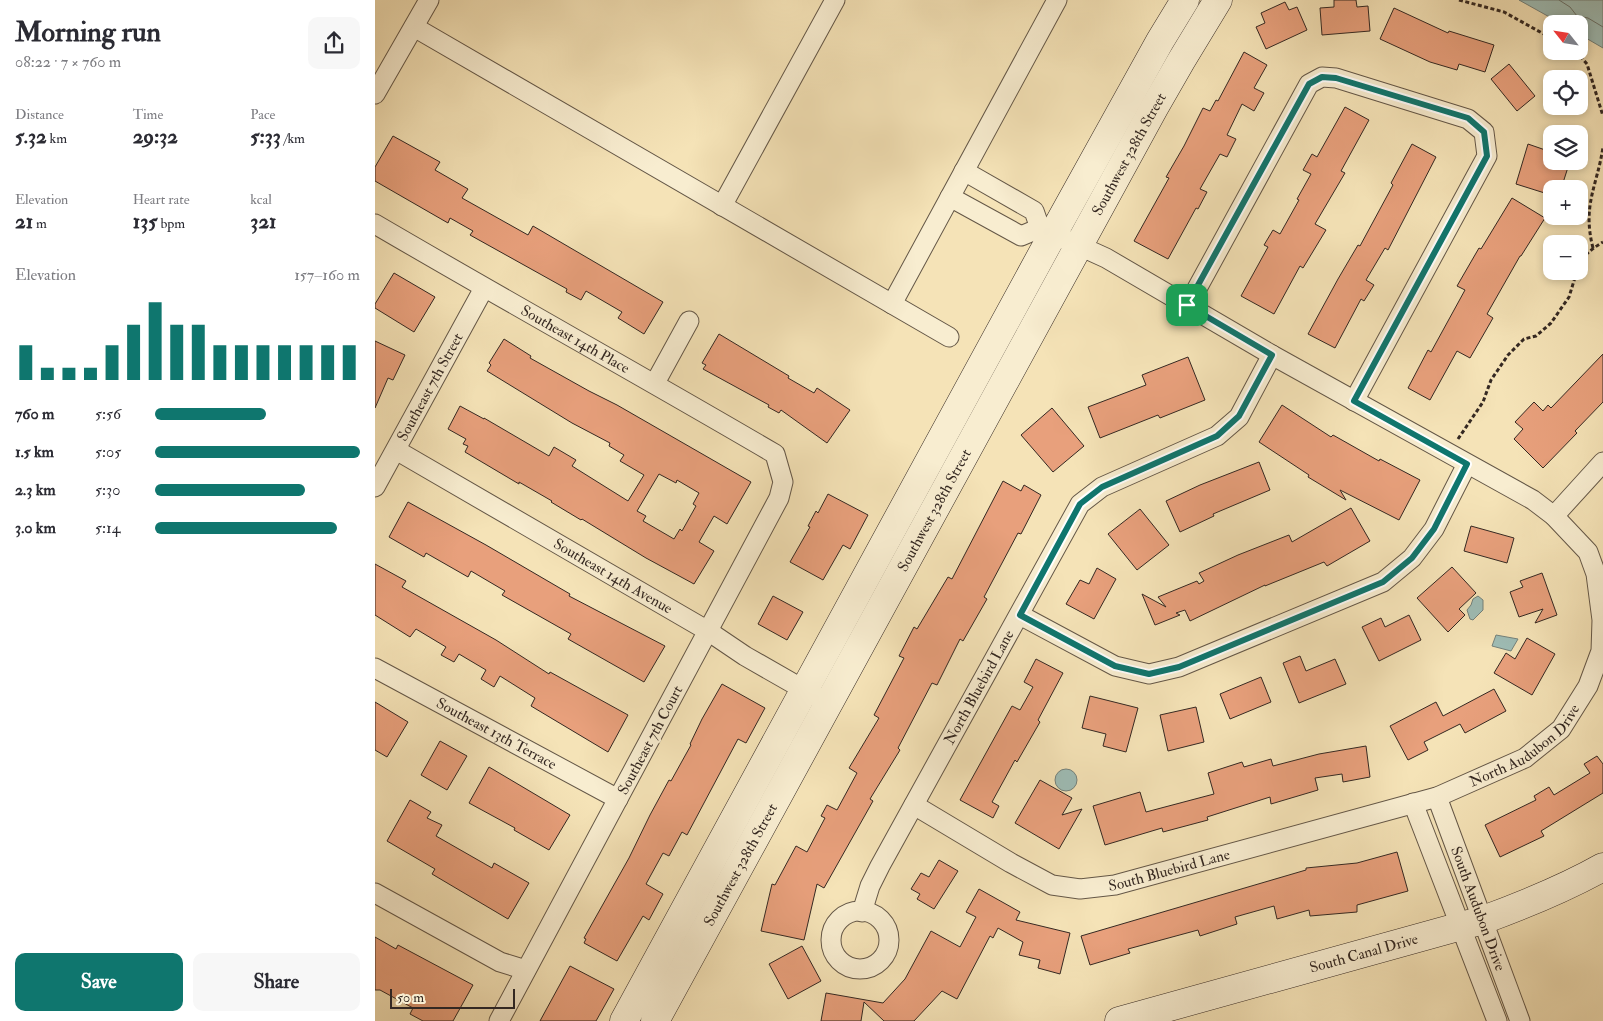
<!DOCTYPE html>
<meta charset="utf-8">
<style>
body{margin:0;font-family:"IM FELL Double Pica",serif;background:#f7f7f7;color:#2b2b33;height:100vh;display:flex;flex-direction:column;font-size:19px;white-space:nowrap}
*{box-sizing:border-box;margin:0}
p{font-size:16px;color:#7c7c81}
.icon{flex:none;width:28px;height:28px;fill:none;stroke:currentColor;stroke-width:2;stroke-linecap:round;stroke-linejoin:round}
.map{position:relative;flex:1;overflow:hidden}
.panel{display:flex;flex-direction:column;background:#fff;width:375px}
.panel>*{flex:none}
.needle{width:32px;rotate:300deg}
.controls{position:absolute;left:1168px;top:15px;display:grid;gap:10px}
.controls a{display:grid;place-items:center;width:45px;height:45px;border-radius:10px;background:#fff;box-shadow:0 2px 8px #0003;font-size:25px}
.scale{position:absolute;left:15px;bottom:12px;width:125px;box-sizing:border-box;padding-left:5px;border:2px solid #342822;border-top:0;font-size:14px;line-height:18px;white-space:nowrap;color:#342822;-webkit-text-stroke:4px #f8edd0;paint-order:stroke}
.pin{position:absolute;display:grid;place-items:center;width:42px;height:42px;color:#fff;margin:-21px;border-radius:10px;box-shadow:0 2px 8px #0006}
.round{display:grid;place-items:center;flex:none;width:52px;height:52px;border-radius:10px;background:#f7f7f7}
.head{display:flex;align-items:center;justify-content:space-between;height:85px;padding:0 15px}
h1{font-size:28px;font-weight:800;line-height:38px}
.figures{display:grid;grid-template-columns:repeat(3,1fr);gap:8px;height:85px;padding:5px 15px}
.figures div{display:grid;align-content:center}
.figures b{font-size:21px;font-weight:800}
.figures small{font-size:14px;font-weight:400}
.figures p{font-size:14px}
.chart{height:140px;padding:10px 15px}
.chart p{display:flex;justify-content:space-between}
.chart svg{width:100%;height:90px;margin-top:5px;stroke:#0f766e;stroke-width:6}
.button{display:flex;gap:10px;margin-top:auto;padding:10px 15px}
.button a{flex:1;height:58px;border-radius:10px;background:#0f766e;color:#fff;font-size:20px;font-weight:800;line-height:58px;text-align:center}
.button a+a{background:#f7f7f7;color:#2b2b33}
ul{padding:0 15px;list-style:none;font-size:16px}
li{display:grid;grid-template-columns:80px 60px 1fr;align-items:center;height:38px}
li i{height:12px;border-radius:6px;background:#0f766e}
main{display:flex;flex:1;min-height:0}
.map>svg:first-child{display:block}
</style>
<main>
<section class="panel">
<div class="head"><div><h1>Morning run</h1><p>08:22 · 7 × 760 m</p></div><a class="round"><svg class="icon" aria-label="share" viewBox="0 0 24 24"><path d="M12 15V3M7 8l5-5 5 5M5 13v7h14v-7"/></svg></a></div>
<div class="figures">
<div><p>Distance</p><b>5.32<small> km</small></b></div>
<div><p>Time</p><b>29:32</b></div>
<div><p>Pace</p><b>5:33<small> /km</small></b></div>
</div>
<div class="figures">
<div><p>Elevation</p><b>21<small> m</small></b></div>
<div><p>Heart rate</p><b>135<small> bpm</small></b></div>
<div><p>kcal</p><b>321</b></div>
</div>
<div class="chart"><p><span>Elevation</span>157–160 m</p>
<svg viewBox="0 0 160 44" preserveAspectRatio="none"><path d="M5 44V27M15 44V38M25 44V38M35 44V38M45 44V27M55 44V17M65 44V6M75 44V17M85 44V17M95 44V27M105 44V27M115 44V27M125 44V27M135 44V27M145 44V27M155 44V27"/></svg>
</div>
<ul>
<li><b>760 m</b>5:56<i style="width:54%"></i></li>
<li><b>1.5 km</b>5:05<i style="width:100%"></i></li>
<li><b>2.3 km</b>5:30<i style="width:73%"></i></li>
<li><b>3.0 km</b>5:14<i style="width:89%"></i></li>
</ul>
<div class="button"><a>Save</a><a>Share</a></div>
</section>
<div class="map">
<svg width="1228" height="1021" viewBox="0 0 1228 1021">
<rect width="100%" height="100%" fill="#f5e3b7"/>
<filter id="stains"><feTurbulence type="fractalNoise" baseFrequency=".004" numOctaves="4"/><feColorMatrix values="0 0 0 0 .2 0 0 0 0 .09 0 0 0 0 .02 0 0 0 .5 -.17"/></filter>
<radialGradient id="worn" r=".72"><stop offset=".6" stop-color="#630" stop-opacity="0"/><stop offset="1" stop-color="#630" stop-opacity=".3"/></radialGradient>
<!-- water -->
<path fill="#9ebdb6" stroke="#74817b" d="M 1144,0 L 1228,0 L 1228,48 L 1204,34 L 1204,24 L 1187,24 Z
M 1103,596 L 1108,600 L 1108,610 L 1098,620 L 1095,619 L 1092,610 L 1096,605 L 1098,599 Z
M 1121,635 L 1143,639 L 1136,651 L 1117,646 Z
M680 780a11 11 0 1 1 22 0a11 11 0 1 1-22 0Z"/>
<g fill="none" stroke-linecap="round" stroke-linejoin="round">
<!-- shore -->
<path stroke="#69726c" stroke-width="1" d="M 1184,0 L 1195,7 L 1202,16 L 1213,18 L 1228,27"/>
</g>
<!-- building -->
<path fill="#e8a07c" stroke="#342822" fill-rule="evenodd" d="M 959,0 L 981,0 L 982,7 L 993,6 L 995,31 L 947,35 L 945,8 L 959,7 Z
M 910,2 L 914,10 L 922,7 L 932,30 L 891,49 L 881,27 L 890,23 L 886,13 Z
M 1019,8 L 1073,33 L 1074,31 L 1119,45 L 1110,72 L 1084,64 L 1082,70 L 1055,62 L 1005,39 Z
M 869,52 L 892,65 L 879,88 L 889,93 L 879,111 L 867,104 L 852,135 L 861,139 L 852,157 L 845,154 L 825,189 L 832,192 L 823,209 L 821,208 L 793,259 L 759,241 L 794,178 L 791,177 L 809,146 L 828,108 L 835,111 L 841,100 L 843,101 Z
M 1134,64 L 1160,96 L 1142,111 L 1116,79 Z
M 970,107 L 994,120 L 966,171 L 970,173 L 940,224 L 951,230 L 928,268 L 925,266 L 899,314 L 866,296 L 893,247 L 889,245 L 898,230 L 905,234 L 924,200 L 922,199 L 936,174 L 928,170 L 937,154 L 942,157 Z
M 18,136 L 65,162 L 60,170 L 93,189 L 87,198 L 153,235 L 158,226 L 288,302 L 269,334 L 243,318 L 247,312 L 211,291 L 206,300 L 191,292 L 192,289 L 95,235 L 98,231 L 75,218 L 73,223 L 0,181 L 0,167 Z
M 1037,144 L 1061,157 L 1013,250 L 1010,248 L 991,280 L 999,285 L 989,301 L 986,299 L 960,348 L 933,334 L 963,279 L 983,245 L 985,246 L 1018,185 L 1016,183 Z
M 1153,144 L 1176,152 L 1176,161 L 1195,161 L 1186,189 L 1176,189 L 1176,195 L 1141,184 Z
M 1137,198 L 1170,218 L 1146,256 L 1145,256 L 1112,314 L 1118,318 L 1095,358 L 1082,351 L 1055,400 L 1033,388 L 1053,350 L 1056,352 L 1090,290 L 1082,286 L 1104,248 L 1106,249 Z
M 19,273 L 60,297 L 39,332 L 0,308 L 0,304 Z
M 344,334 L 414,376 L 413,378 L 439,393 L 442,388 L 475,410 L 452,443 L 406,410 L 404,413 L 393,407 L 394,405 L 328,369 L 331,365 L 327,363 Z
M 129,339 L 156,356 L 155,358 L 214,391 L 242,405 L 376,482 L 352,524 L 339,516 L 324,542 L 339,551 L 319,584 L 271,558 L 207,519 L 206,520 L 176,502 L 177,501 L 144,482 L 144,484 L 90,452 L 93,446 L 88,444 L 91,439 L 73,429 L 85,406 L 109,419 L 109,418 L 174,456 L 179,447 L 201,460 L 197,466 L 253,501 L 269,475 L 245,461 L 249,455 L 234,446 L 235,443 L 197,423 L 112,371 L 116,365 L 114,363 ZM 284,474 L 301,483 L 302,480 L 324,493 L 318,504 L 321,506 L 307,531 L 305,529 L 299,539 L 268,521 L 271,516 L 262,511 Z
M 0,341 L 30,355 L 18,380 L 13,378 L 0,408 Z
M 1228,354 L 1228,402 L 1200,431 L 1202,433 L 1168,468 L 1139,439 L 1148,429 L 1140,422 L 1159,402 L 1168,411 L 1173,405 L 1176,408 Z
M 813,357 L 830,400 L 785,418 L 783,415 L 725,438 L 713,407 L 771,385 L 767,375 Z
M 907,405 L 956,437 L 958,435 L 1004,461 L 1005,459 L 1045,480 L 1024,520 L 965,490 L 971,500 L 933,477 L 934,475 L 884,442 Z
M 677,408 L 709,446 L 678,472 L 646,435 Z
M 884,462 L 895,490 L 838,514 L 839,516 L 805,532 L 791,501 L 825,485 Z
M 628,481 L 646,491 L 649,485 L 666,495 L 646,534 L 643,533 L 609,597 L 612,599 L 588,641 L 585,639 L 562,685 L 557,683 L 523,748 L 525,750 L 495,799 L 498,801 L 449,888 L 442,884 L 429,940 L 386,931 L 397,884 L 400,885 L 421,846 L 432,852 L 450,818 L 446,816 L 452,805 L 462,810 L 482,773 L 474,768 L 504,718 L 499,715 L 529,658 L 524,656 L 539,627 L 542,629 L 573,577 L 577,579 Z
M 453,494 L 493,515 L 475,549 L 468,545 L 448,580 L 415,562 L 435,527 L 433,526 L 441,511 L 443,513 Z
M 33,502 L 111,545 L 195,594 L 194,596 L 290,646 L 269,682 L 193,639 L 196,634 L 127,595 L 130,591 L 96,571 L 93,577 L 51,553 L 49,557 L 14,537 Z
M 976,508 L 995,541 L 952,566 L 949,562 L 890,586 L 890,585 L 815,621 L 810,610 L 801,613 L 805,615 L 780,625 L 767,594 L 791,607 L 783,597 L 822,581 L 824,584 L 829,581 L 824,573 L 863,555 L 914,535 L 917,542 Z
M 765,509 L 794,545 L 762,570 L 733,534 Z
M 1096,526 L 1139,538 L 1132,563 L 1089,551 Z
M 0,564 L 31,581 L 27,587 L 121,640 L 174,674 L 175,672 L 253,715 L 233,752 L 156,706 L 160,698 L 125,676 L 119,687 L 106,679 L 111,670 L 84,654 L 79,662 L 66,655 L 71,647 L 41,629 L 35,637 L 0,615 Z
M 1077,567 L 1101,593 L 1084,609 L 1090,615 L 1073,632 L 1042,598 Z
M 722,568 L 741,579 L 719,619 L 691,604 L 705,580 L 714,584 Z
M 1167,573 L 1182,615 L 1160,623 L 1168,609 L 1144,617 L 1135,592 L 1148,587 L 1145,581 Z
M 398,596 L 428,612 L 412,640 L 383,624 Z
M 1034,615 L 1046,640 L 1004,661 L 987,627 L 1006,618 L 1010,627 Z
M 1152,638 L 1180,654 L 1157,695 L 1119,673 L 1131,653 L 1140,659 Z
M 925,656 L 931,671 L 960,659 L 971,684 L 924,703 L 908,663 Z
M 661,659 L 688,673 L 663,720 L 665,722 L 642,762 L 640,760 L 617,802 L 624,806 L 618,818 L 585,800 L 637,706 L 645,710 L 658,687 L 649,682 Z
M 886,677 L 896,702 L 855,719 L 845,694 Z
M 347,684 L 390,708 L 371,743 L 363,739 L 312,835 L 307,832 L 294,856 L 288,853 L 271,884 L 288,894 L 274,920 L 268,916 L 242,961 L 209,943 L 211,939 L 209,938 L 254,858 L 275,815 L 294,780 L 296,781 L 316,745 L 315,744 L 327,719 Z
M 1119,689 L 1131,711 L 1090,733 L 1085,724 L 1049,742 L 1053,750 L 1033,760 L 1015,726 L 1061,702 L 1068,716 Z
M 715,696 L 763,708 L 751,752 L 728,746 L 731,734 L 707,728 Z
M 0,702 L 33,722 L 12,757 L 0,750 Z
M 821,707 L 829,742 L 793,751 L 785,715 Z
M 65,741 L 92,756 L 72,790 L 46,775 Z
M 991,746 L 995,777 L 968,782 L 967,774 L 940,778 L 943,790 L 896,804 L 895,797 L 832,817 L 833,820 L 788,832 L 787,828 L 730,845 L 718,806 L 765,792 L 771,812 L 839,794 L 833,773 L 867,762 L 869,767 L 896,759 L 898,766 L 944,754 Z
M 1222,756 L 1228,764 L 1228,793 L 1166,831 L 1169,836 L 1125,857 L 1110,825 L 1161,800 L 1159,796 L 1174,787 L 1179,795 L 1215,773 L 1209,764 Z
M 114,767 L 195,815 L 174,850 L 139,830 L 140,828 L 94,803 Z
M 665,780 L 697,798 L 687,815 L 707,809 L 684,849 L 640,823 Z
M 35,800 L 56,812 L 52,818 L 67,825 L 61,836 L 117,868 L 119,863 L 154,883 L 133,919 L 57,874 L 60,869 L 12,841 Z
M 1022,852 L 1033,891 L 982,905 L 982,912 L 935,916 L 934,910 L 902,919 L 899,906 L 860,917 L 862,924 L 825,936 L 823,930 L 753,949 L 755,953 L 715,965 L 706,936 L 931,870 L 931,868 L 982,863 Z
M 564,860 L 583,871 L 559,909 L 542,899 L 545,894 L 536,889 L 546,873 L 554,877 Z
M 604,889 L 645,912 L 641,920 L 695,933 L 685,974 L 663,968 L 665,960 L 644,955 L 648,942 L 623,928 L 618,938 L 615,936 L 582,999 L 567,991 L 539,1021 L 509,1021 L 489,1002 L 486,1021 L 446,1021 L 451,993 L 508,1003 L 530,979 L 556,931 L 585,947 L 601,917 L 591,912 Z
M 0,937 L 21,949 L 23,945 L 98,985 L 78,1021 L 48,1021 L 35,1014 L 38,1008 L 5,990 L 0,990 Z
M 427,946 L 446,981 L 413,999 L 394,964 Z
M 195,966 L 239,989 L 221,1021 L 165,1021 Z"/>
<g fill="none" stroke-linecap="round" stroke-linejoin="round">
<defs>
<g id="street">
<path d="M 39,27 L 574,337"/>
<path d="M 0,94 L 54,0"/>
<path d="M 589,171 L 659,211 L 665,228"/>
<path d="M 347,206 L 460,0"/>
<path id="s1" d="M 0,224 C 133,302 267,376 400,454 L 408,482 L 404,498 L 124,1021"/>
<path d="M 517,304 L 682,0"/>
<path d="M 813,305 L 934,84 L 947,77 L 961,78 L 1093,119 L 1109,132 L 1112,156 L 979,401"/>
<path d="M 280,383 L 314,321"/>
<path id="s2" d="M 21,450 L 333,631 L 370,656 L 440,696"/>
<path id="s3" d="M 0,487 L 109,288"/>
<path d="M 1179,516 L 1228,462"/>
<path d="M 645,615 L 740,666 L 774,674 L 804,667 L 1008,582 L 1037,558 L 1059,529 L 1092,464"/>
<path id="s4" d="M 0,668 L 243,799"/>
<path id="s5" d="M 1062,797 L 1145,1021"/>
<path d="M 1038,803 L 1122,1021"/>
<path id="s6" d="M 539,805 L 636,863 L 677,885 L 705,889 L 740,885 L 1062,797 L 1150,758 L 1186,729 L 1213,686 L 1226,651 L 1227,620 L 1221,574 L 1213,552 L 1179,516 L 1158,500 L 897,355 L 731,258 L 665,228 L 646,236 L 575,197"/>
<path d="M 0,893 L 125,962 L 151,970"/>
<circle cx="485" cy="940" r="29"/>
<path id="s7" d="M 487,912 L 495,886 L 505,866 L 705,504 L 727,487 L 842,436 L 864,417 L 897,355"/>
</g>
<g id="secondary">
<path d="M 249,1021 L 678,234 L 785,41 L 810,0"/>
<path id="s8" d="M 280,1021 L 779,108 L 806,61 L 843,0"/>
<path id="s9" d="M 744,1021 L 1108,920 C 1149,905 1189,889 1228,867"/>
</g>
</defs>
<!-- street casing -->
<use href="#street" stroke="#645747" stroke-width="21"/>
<!-- secondary casing -->
<use href="#secondary" stroke="#342822" stroke-width="29"/>
<!-- path -->
<path stroke="#342822" stroke-width="3" stroke-dasharray="4 2.5" stroke-linecap="butt" d="M 1084,0 L 1129,12 L 1176,38
M 1201,51 L 1212,64 L 1228,116
M 1218,248 C 1207,205 1222,187 1228,147
M 1204,266 C 1208,255 1218,248 1228,242
M 1083,439 L 1108,402 L 1116,380 L 1133,355 L 1149,339 L 1161,336 L 1176,323 L 1194,297 L 1202,271"/>
<!-- street -->
<use href="#street" stroke="#f8edd0" stroke-width="19"/>
<!-- secondary -->
<use href="#secondary" stroke="#f8edd0" stroke-width="28"/>
</g>
<g fill="none" stroke-linecap="round" stroke-linejoin="round">
<defs>
<path id="route" d="M 947,77 L 961,78 L 1093,118 L 1109,132 L 1112,156 L 979,401 L 1092,464 L 1059,529 L 1037,558 L 1008,582 L 804,667 L 774,674 L 740,666 L 645,615 L 705,504 L 727,487 L 842,436 L 864,416 L 897,355 L 812,305 L 934,84 Z"/>
</defs>
<!-- route casing -->
<use href="#route" stroke="#fff" stroke-width="10"/>
<!-- route -->
<use href="#route" stroke="#0f766e" stroke-width="6"/>
</g>
<g text-anchor="middle" stroke-width="5" stroke-linejoin="round" paint-order="stroke">
<!-- street labels -->
<g font-size="15" fill="#342822" stroke="#f8edd0">
<text dy="5" stroke="none"><textPath href="#s8" startOffset="988">Southwest 328th Street</textPath></text>
<text dy="5" stroke="none"><textPath href="#s1" startOffset="231">Southeast 14th Place</textPath></text>
<text dy="5" stroke="none"><textPath href="#s3" startOffset="114">Southeast 7th Street</textPath></text>
<text dy="5" stroke="none"><textPath href="#s8" startOffset="582">Southwest 328th Street</textPath></text>
<text dy="5" stroke="none"><textPath href="#s2" startOffset="251">Southeast 14th Avenue</textPath></text>
<text dy="5" stroke="none"><textPath href="#s7" startOffset="254">North Bluebird Lane</textPath></text>
<text dy="5" stroke="none"><textPath href="#s4" startOffset="138">Southeast 13th Terrace</textPath></text>
<text transform="translate(275 740) rotate(-62)" y="5">Southeast 7th Court</text>
<text dy="5" stroke="none"><textPath href="#s6" startOffset="660">North Audubon Drive</textPath></text>
<text dy="5" stroke="none"><textPath href="#s8" startOffset="178">Southwest 328th Street</textPath></text>
<text dy="5" stroke="none"><textPath href="#s6" startOffset="279">South Bluebird Lane</textPath></text>
<text dy="5" stroke="none"><textPath href="#s5" startOffset="119">South Audubon Drive</textPath></text>
<text dy="5" stroke="none"><textPath href="#s9" startOffset="254">South Canal Drive</textPath></text>
</g>
</g>
<rect width="100%" height="100%" filter="url(#stains)"/>
<rect width="100%" height="100%" fill="url(#worn)"/>
</svg>
<div class="controls">
<a><svg class="needle" viewBox="-14 -14 28 28"><path d="M0-13l5 13h-10z" fill="#e53935"/><path d="M0 13l5-13h-10z" fill="#7c7c81"/></svg></a>
<a><svg class="icon" aria-label="locate" viewBox="0 0 24 24"><circle cx="12" cy="12" r="6"/><path d="M12 2v4M12 18v4M2 12h4M18 12h4"/></svg></a>
<a><svg class="icon" aria-label="layers" viewBox="0 0 24 24"><path d="M12 4l9 5-9 5-9-5zM3 14l9 5 9-5"/></svg></a>
<a>+</a>
<a>−</a>
</div>
<div class="scale">50 m</div>
<div class="pin" style="left:812px;top:305px;background:#1e9e55"><svg class="icon" aria-label="arrive" viewBox="0 0 24 24"><path d="M6 21V4h12l-3 4 3 4H6"/></svg></div>
</div>
</main>
